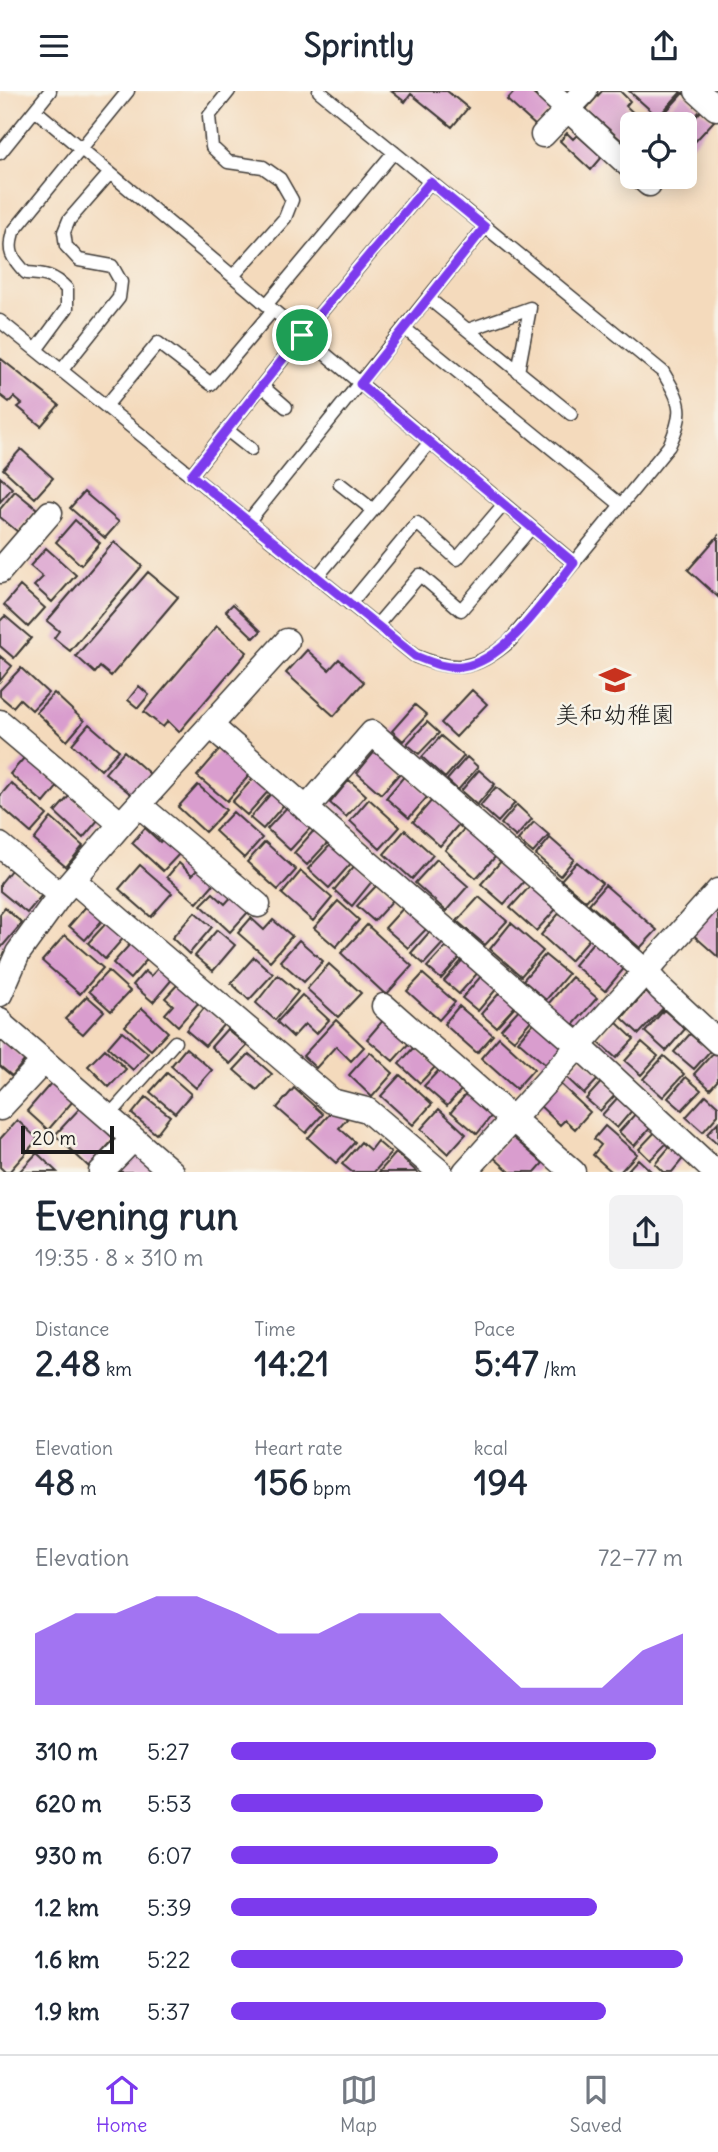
<!DOCTYPE html>
<meta charset="utf-8">
<style>
body{margin:0;font-family:Delius,"Klee One",sans-serif;background:#f2f2f3;color:#1f2937;height:100vh;display:flex;flex-direction:column;font-size:26px;white-space:nowrap}
*{box-sizing:border-box;margin:0}
p{font-size:23px;color:#747a83}
.icon{flex:none;width:38px;height:38px;fill:none;stroke:currentColor;stroke-width:2;stroke-linecap:round;stroke-linejoin:round}
.map{position:relative;height:1081px;overflow:hidden}
.sheet{display:flex;flex-direction:column;background:#fff;flex:1}
.sheet>*{flex:none}
.tools{position:absolute;left:620px;top:21px;display:grid;gap:14px}
.tools a{display:grid;place-items:center;width:77px;height:77px;border-radius:10px;background:#fff;box-shadow:0 4px 18px #0003;font-size:35px}
.scale{position:absolute;left:21px;bottom:18px;width:93px;box-sizing:border-box;padding-left:7px;border:4px solid #1c1c1c;border-top:0;font-size:19px;line-height:24px;white-space:nowrap;color:#1c1c1c;-webkit-text-stroke:5px #f7f3e8;paint-order:stroke}
.pin{position:absolute;display:grid;place-items:center;width:60px;height:60px;color:#fff;margin:-30px;border:4px solid #fff;border-radius:50%;box-shadow:0 2px 7px #0007}
.round{display:grid;place-items:center;flex:none;width:74px;height:74px;border-radius:10px;background:#f2f2f3}
.overview{display:flex;align-items:center;justify-content:space-between;height:119px;padding:0 35px}
h1{font-size:38px;font-weight:700;line-height:52px}
.metrics{display:grid;grid-template-columns:repeat(3,1fr);gap:10px;height:119px;padding:7px 35px}
.metrics div{display:grid;align-content:center}
.metrics b{font-size:35px;font-weight:700}
.metrics small{font-size:19px;font-weight:400}
.metrics p{font-size:19px}
.chart{height:196px;padding:14px 35px}
.chart p{display:flex;justify-content:space-between}
.chart svg{width:100%;height:126px;margin-top:7px;fill:#7c3aed;opacity:.7}
ul{padding:0 35px;list-style:none;font-size:23px}
li{display:grid;grid-template-columns:112px 84px 1fr;align-items:center;height:52px}
li i{height:18px;border-radius:9px;background:#7c3aed}
header{display:flex;justify-content:space-between;align-items:center;height:91px;padding:0 35px;background:#fff;font-size:32px;font-weight:700}
.tab-bar{display:flex;justify-content:space-around;align-items:center;height:98px;border-top:2px solid #e0e1e3;background:#fff;font-size:19px;color:#747a83}
.tab-bar a{display:grid;justify-items:center;gap:4px}
.tab-bar .current{color:#7c3aed}
.map>svg:first-child{display:block}
</style>
<header><svg class="icon" aria-label="menu" viewBox="0 0 24 24"><path d="M4 6h16M4 12h16M4 18h16"/></svg>Sprintly<svg class="icon" aria-label="share" viewBox="0 0 24 24"><path d="M12 15V3M7 8l5-5 5 5M5 13v7h14v-7"/></svg></header>
<div class="map">
<svg width="718" height="1081" viewBox="0 0 718 1081">
<rect width="100%" height="100%" fill="#f7f3e8"/>
<filter id="ink" filterUnits="userSpaceOnUse"><feTurbulence type="fractalNoise" baseFrequency=".0143" numOctaves="2"/><feDisplacementMap in="SourceGraphic" scale="14" xChannelSelector="R" yChannelSelector="G"/><feConvolveMatrix kernelMatrix="1 2 1 2 8 2 1 2 1" color-interpolation-filters="sRGB"/></filter>
<filter id="wash" filterUnits="userSpaceOnUse"><feTurbulence type="fractalNoise" baseFrequency=".00686" numOctaves="4" result="noise"/><feDisplacementMap in="SourceGraphic" scale="28" xChannelSelector="R" yChannelSelector="G"/><feGaussianBlur stdDeviation="1.57" result="paint"/><feColorMatrix in="noise" values="0 0 0 0 0 0 0 0 0 0 0 0 0 0 0 0 0 1.4 0 .05"/><feComposite in="paint" operator="in"/></filter>
<g filter="url(#wash)">
<rect width="100%" height="100%" fill="#f4dabc"/>
<g id="blocks">
<!-- building -->
<path fill="#d99dce" d="M 391,0 L 447,0 L 468,17 L 452,36 L 411,3 L 405,11 Z
M 515,0 L 530,0 L 551,19 L 536,35 L 507,9 Z
M 602,0 L 620,0 L 630,10 L 626,15 L 641,29 L 645,24 L 653,31 L 651,33 L 632,33 L 632,55 L 630,57 L 586,18 Z
M 629,0 L 679,0 L 681,1 L 658,26 Z
M 683,2 L 701,19 L 684,37 L 684,33 L 667,33 L 660,27 Z
M 702,19 L 714,30 L 691,55 L 684,48 L 684,39 Z
M 567,42 L 573,48 L 577,44 L 602,66 L 591,79 L 560,50 Z
M 0,267 L 59,314 L 41,335 L 18,316 L 22,313 L 14,306 L 9,311 L 0,304 Z
M 21,358 L 53,387 L 35,407 L 3,378 Z
M 0,386 L 12,397 L 0,411 Z
M 15,400 L 37,418 L 18,441 L 0,426 L 0,418 Z
M 84,401 L 119,431 L 105,447 L 70,417 Z
M 75,429 L 100,452 L 81,474 L 56,451 Z
M 718,445 L 718,506 L 688,479 Z
M 114,451 L 142,475 L 70,560 L 54,547 L 59,540 L 47,530 Z
M 46,457 L 76,484 L 52,511 L 34,495 L 43,486 L 30,475 Z
M 148,481 L 178,506 L 111,585 L 100,576 L 95,582 L 76,565 Z
M 20,495 L 45,517 L 28,536 L 4,514 Z
M 233,513 L 261,540 L 254,547 L 226,520 Z
M 5,525 L 31,547 L 14,567 L 0,555 L 0,530 Z
M 217,535 L 247,561 L 179,641 L 168,630 L 163,636 L 144,621 Z
M 307,559 L 329,579 L 339,568 L 364,591 L 334,625 L 286,582 Z
M 0,565 L 12,575 L 0,590 Z
M 21,577 L 48,602 L 32,619 L 20,608 L 13,616 L 0,605 L 0,599 Z
M 139,595 L 149,604 L 138,617 L 128,609 Z
M 472,599 L 487,613 L 456,646 L 441,632 Z
M 54,602 L 84,630 L 67,650 L 36,621 Z
M 415,614 L 427,624 L 403,650 L 392,640 Z
M 427,631 L 439,642 L 419,663 L 407,653 Z
M 89,633 L 119,659 L 101,679 L 72,653 Z
M 441,645 L 464,665 L 445,687 L 422,666 Z
M 222,656 L 252,681 L 227,710 L 197,685 Z
M 376,659 L 401,681 L 381,703 L 357,682 Z
M 124,660 L 150,683 L 132,704 L 105,682 Z
M 25,666 L 59,694 L 44,712 L 10,683 Z
M 467,666 L 478,676 L 458,699 L 447,689 Z
M 479,679 L 495,693 L 477,714 L 461,700 Z
M 257,683 L 272,696 L 247,724 L 232,711 Z
M 406,683 L 429,704 L 409,727 L 386,707 Z
M 349,689 L 366,704 L 346,726 L 330,712 Z
M 11,692 L 47,724 L 31,742 L 0,715 L 0,705 Z
M 198,694 L 226,719 L 205,741 L 178,716 Z
M 496,696 L 515,712 L 498,731 L 480,715 Z
M 274,699 L 287,710 L 263,738 L 250,727 Z
M 70,704 L 98,729 L 83,747 L 55,721 Z
M 369,708 L 400,736 L 380,758 L 350,730 Z
M 433,708 L 460,732 L 440,755 L 413,731 Z
M 291,712 L 314,733 L 290,759 L 267,738 Z
M 517,714 L 532,728 L 516,746 L 501,733 Z
M 233,721 L 262,747 L 244,767 L 215,740 Z
M 51,727 L 83,755 L 66,776 L 34,749 Z
M 534,731 L 549,744 L 533,762 L 518,749 Z
M 466,736 L 497,764 L 476,787 L 445,759 Z
M 145,737 L 160,751 L 165,745 L 182,760 L 163,780 L 132,752 Z
M 316,737 L 330,749 L 307,774 L 294,762 Z
M 405,739 L 433,764 L 412,788 L 384,763 Z
M 550,747 L 574,768 L 560,785 L 536,764 Z
M 265,751 L 296,779 L 278,799 L 247,771 Z
M 333,751 L 354,769 L 329,797 L 308,778 Z
M 437,768 L 468,795 L 446,820 L 415,792 Z
M 503,768 L 526,788 L 504,813 L 481,793 Z
M 577,771 L 602,792 L 586,810 L 561,789 Z
M 179,772 L 192,784 L 200,776 L 216,790 L 197,812 L 167,786 Z
M 356,773 L 374,788 L 352,815 L 334,799 Z
M 140,774 L 172,802 L 151,826 L 119,798 Z
M 11,779 L 42,804 L 27,822 L 0,800 L 0,793 Z
M 301,780 L 332,807 L 313,830 L 282,803 Z
M 378,793 L 394,808 L 374,830 L 357,815 Z
M 531,794 L 557,817 L 536,840 L 510,817 Z
M 605,794 L 657,839 L 640,857 L 589,813 Z
M 213,802 L 225,813 L 233,804 L 249,820 L 230,841 L 201,814 Z
M 479,806 L 507,830 L 485,854 L 457,830 Z
M 718,809 L 718,866 L 690,841 Z
M 338,810 L 359,829 L 336,856 L 314,837 Z
M 90,811 L 106,825 L 85,849 L 69,835 Z
M 407,813 L 430,834 L 408,857 L 385,837 Z
M 5,817 L 22,832 L 0,858 L 0,823 Z
M 561,820 L 591,846 L 570,870 L 541,844 Z
M 195,821 L 212,836 L 189,863 L 172,847 Z
M 251,827 L 264,839 L 273,829 L 292,845 L 270,870 L 238,842 Z
M 110,828 L 127,843 L 105,868 L 88,852 Z
M 511,832 L 543,860 L 521,885 L 490,858 Z
M 367,834 L 412,875 L 386,904 L 341,862 Z
M 433,837 L 446,849 L 424,873 L 411,862 Z
M 217,839 L 235,854 L 213,880 L 195,865 Z
M 65,844 L 103,877 L 80,903 L 42,870 Z
M 299,849 L 323,870 L 304,891 L 280,870 Z
M 595,849 L 626,875 L 605,900 L 574,874 Z
M 133,850 L 150,865 L 130,888 L 113,872 Z
M 451,850 L 464,862 L 441,888 L 427,876 Z
M 545,864 L 568,883 L 546,909 L 523,889 Z
M 466,865 L 481,878 L 459,903 L 444,890 Z
M 254,866 L 273,883 L 249,909 L 231,892 Z
M 329,873 L 361,902 L 338,926 L 307,898 Z
M 161,874 L 174,886 L 153,911 L 133,894 L 145,880 L 151,885 Z
M 108,880 L 130,900 L 111,920 L 89,900 Z
M 423,883 L 455,911 L 439,929 L 407,900 Z
M 483,883 L 498,896 L 478,920 L 462,907 Z
M 278,884 L 298,901 L 275,929 L 256,912 Z
M 572,886 L 597,907 L 573,934 L 548,913 Z
M 179,892 L 200,910 L 178,935 L 165,923 L 173,914 L 165,907 Z
M 648,898 L 666,914 L 639,943 L 622,927 Z
M 502,899 L 518,912 L 496,936 L 481,923 Z
M 302,904 L 329,929 L 316,943 L 305,933 L 293,946 L 277,931 Z
M 87,905 L 104,920 L 83,943 L 65,928 Z
M 459,915 L 493,944 L 477,962 L 444,933 Z
M 522,915 L 534,926 L 514,949 L 501,938 Z
M 205,916 L 224,933 L 205,955 L 186,939 Z
M 142,917 L 168,941 L 151,959 L 125,935 Z
M 664,919 L 685,938 L 666,960 L 645,941 Z
M 385,927 L 411,950 L 393,970 L 367,948 Z
M 537,928 L 565,952 L 546,974 L 518,950 Z
M 336,929 L 364,956 L 351,970 L 336,955 L 316,977 L 303,965 Z
M 615,930 L 634,948 L 616,967 L 597,950 Z
M 227,938 L 247,955 L 230,973 L 211,956 Z
M 122,940 L 148,962 L 133,979 L 108,956 Z
M 690,943 L 710,960 L 694,978 L 674,961 Z
M 499,946 L 534,978 L 516,998 L 481,967 Z
M 2,950 L 25,969 L 12,985 L 0,975 L 0,952 Z
M 642,951 L 658,965 L 641,984 L 625,970 Z
M 414,956 L 436,975 L 420,992 L 399,973 Z
M 186,957 L 212,979 L 196,997 L 171,975 Z
M 105,958 L 126,978 L 109,996 L 88,975 Z
M 715,960 L 718,963 L 718,989 L 710,998 L 694,983 Z
M 370,961 L 393,982 L 372,1006 L 349,984 Z
M 249,963 L 272,983 L 257,999 L 234,979 Z
M 664,965 L 684,983 L 663,1006 L 643,988 Z
M 582,967 L 601,985 L 584,1003 L 565,985 Z
M 440,978 L 462,998 L 447,1015 L 424,995 Z
M 167,982 L 191,1003 L 175,1022 L 150,1001 Z
M 400,984 L 432,1013 L 413,1034 L 381,1005 Z
M 686,986 L 701,999 L 682,1019 L 668,1007 Z
M 604,988 L 618,1001 L 600,1020 L 586,1008 Z
M 556,989 L 590,1021 L 575,1038 L 565,1029 L 560,1034 L 536,1011 Z
M 52,991 L 73,1010 L 48,1039 L 27,1020 Z
M 294,997 L 323,1023 L 306,1042 L 277,1017 Z
M 467,1002 L 492,1024 L 477,1043 L 451,1021 Z
M 620,1004 L 634,1017 L 617,1037 L 602,1024 Z
M 706,1004 L 718,1015 L 718,1024 L 703,1041 L 686,1026 Z
M 146,1006 L 170,1025 L 156,1043 L 132,1023 Z
M 81,1016 L 114,1048 L 89,1076 L 55,1044 Z
M 335,1017 L 347,1028 L 339,1037 L 355,1051 L 336,1072 L 308,1047 Z
M 439,1018 L 466,1043 L 448,1063 L 421,1038 Z
M 637,1021 L 652,1035 L 634,1055 L 619,1041 Z
M 17,1029 L 38,1048 L 9,1081 L 5,1081 L 0,1076 L 0,1048 Z
M 718,1031 L 718,1053 L 707,1043 Z
M 605,1035 L 637,1063 L 620,1081 L 612,1081 L 593,1064 L 601,1054 L 594,1048 Z
M 659,1037 L 671,1048 L 650,1069 L 639,1058 Z
M 510,1044 L 543,1072 L 535,1081 L 510,1081 L 492,1065 Z
M 377,1050 L 391,1062 L 374,1081 L 352,1081 L 342,1073 L 361,1051 L 370,1059 Z
M 673,1052 L 686,1064 L 672,1081 L 663,1081 L 655,1073 Z
M 137,1060 L 155,1077 L 151,1081 L 118,1081 Z
M 37,1062 L 57,1081 L 19,1081 Z
M 396,1062 L 417,1081 L 379,1081 Z
M 638,1068 L 652,1081 L 626,1081 Z"/>
</g>
</g>
<g filter="url(#ink)">
<use href="#blocks" fill-opacity="0" stroke="#3c3834" stroke-width="2"/>
<g fill="none" stroke-linecap="round" stroke-linejoin="round">
<defs>
<path id="lane" d="M 229,0 L 209,25 L 212,56 L 228,71 L 263,76 L 280,88 L 292,109 L 285,127 L 233,185
M 35,19 L 574,472
M 0,62 L 50,0
M 428,207 L 571,323
M 267,213 L 394,61
M 0,230 L 415,565 C 456,582 476,579 510,550 L 669,355 C 685,320 682,313 663,281 L 319,0
M 404,237 L 621,414
M 468,239 L 530,217 L 518,281
M 36,259 L 67,217 L 67,198 C 54,184 44,183 26,182 C 12,167 7,161 13,141 L 128,0
M 61,280 L 119,207 L 121,191 L 112,175 L 79,169 L 66,155 L 64,141 L 69,129 L 110,82
M 262,295 L 286,316
M 106,315 L 158,252 L 211,293 L 273,219
M 227,339 L 251,358
M 191,384 L 302,244 L 430,91
M 340,393 L 373,419
M 248,431 L 485,136
M 317,486 L 430,351
M 350,513 L 417,432 L 457,468 L 504,413
M 377,534 L 420,484 L 461,519 L 531,437
M 108,1026 L 175,951"/>
<path id="street" d="M 548,0 L 632,77
M 697,0 L 716,17
M 543,44 L 585,0
M 641,86 L 649,93
M 0,480 L 50,422
M 0,631 L 121,733
M 210,634 L 579,955 L 715,1081
M 139,714 L 258,814
M 306,718 L 372,642 L 646,881 L 661,898 L 718,951
M 0,754 L 60,804
M 73,789 L 332,1010 L 367,1019 L 440,1081
M 0,903 L 18,862 L 60,804 L 121,733 L 287,550
M 384,915 L 573,1081
M 0,929 L 2,934 L 172,1081
M 0,1017 L 44,970
M 101,1081 L 133,1048
M 465,1081 L 718,800"/>
</defs>
<!-- lane casing -->
<use href="#lane" stroke="#3c3834" stroke-width="15"/>
<!-- street casing -->
<use href="#street" stroke="#3c3834" stroke-width="27"/>
<!-- lane -->
<use href="#lane" stroke="#fff" stroke-width="12"/>
<!-- street -->
<use href="#street" stroke="#fff" stroke-width="24"/>
</g>
</g>
<g fill="none" stroke-linecap="round" stroke-linejoin="round" filter="url(#ink)">
<defs>
<path id="route" d="M 430,91 L 485,136 L 360,293 L 574,472 C 547,506 506,570 462,576 C 445,578 430,571 415,565 L 191,384 L 302,244 Z"/>
</defs>
<!-- route casing -->
<use href="#route" stroke="#fff" stroke-width="14"/>
<!-- route -->
<use href="#route" stroke="#7c3aed" stroke-width="9"/>
</g>
<!-- icons -->
<defs>
<symbol id="school-bare" viewBox="-9 -9 18 18"><path d="M0-5L7-2L0 1L-7-2ZM-4 1L0 2.5L4 1V4Q0 6-4 4Z" fill="#c8321e" stroke="#f7f3e8" stroke-width="2.5" paint-order="stroke"/></symbol>
</defs>
<g fill-rule="evenodd">
<use href="#school-bare" x="593" y="567" width="44" height="44"/>
</g>
<g text-anchor="middle" stroke-width="5" stroke-linejoin="round" paint-order="stroke">
<!-- poi labels -->
<g font-size="24" fill="#1c1c1c" stroke="#f7f3e8">
<text x="615" y="632">美和幼稚園</text>
</g>
</g>
</svg>
<div class="tools">
<a><svg class="icon" aria-label="locate" viewBox="0 0 24 24"><circle cx="12" cy="12" r="6"/><path d="M12 2v4M12 18v4M2 12h4M18 12h4"/></svg></a>
</div>
<div class="scale">20 m</div>
<div class="pin" style="left:302px;top:244px;background:#1e9e55"><svg class="icon" aria-label="arrive" viewBox="0 0 24 24"><path d="M6 21V4h12l-3 4 3 4H6"/></svg></div>
</div>
<section class="sheet">
<div class="overview"><div><h1>Evening run</h1><p>19:35 · 8 × 310 m</p></div><a class="round"><svg class="icon" aria-label="share" viewBox="0 0 24 24"><path d="M12 15V3M7 8l5-5 5 5M5 13v7h14v-7"/></svg></a></div>
<div class="metrics">
<div><p>Distance</p><b>2.48<small> km</small></b></div>
<div><p>Time</p><b>14:21</b></div>
<div><p>Pace</p><b>5:47<small> /km</small></b></div>
</div>
<div class="metrics">
<div><p>Elevation</p><b>48<small> m</small></b></div>
<div><p>Heart rate</p><b>156<small> bpm</small></b></div>
<div><p>kcal</p><b>194</b></div>
</div>
<div class="chart"><p><span>Elevation</span>72–77 m</p>
<svg viewBox="0 0 160 44" preserveAspectRatio="none"><path d="M0 44V19L10 12L20 12L30 6L40 6L50 12L60 19L70 19L80 12L90 12L100 12L110 25L120 38L130 38L140 38L150 25L160 19V44z"/></svg>
</div>
<ul>
<li><b>310 m</b>5:27<i style="width:94%"></i></li>
<li><b>620 m</b>5:53<i style="width:69%"></i></li>
<li><b>930 m</b>6:07<i style="width:59%"></i></li>
<li><b>1.2 km</b>5:39<i style="width:81%"></i></li>
<li><b>1.6 km</b>5:22<i style="width:100%"></i></li>
<li><b>1.9 km</b>5:37<i style="width:83%"></i></li>
</ul>
</section>
<nav class="tab-bar">
<a class="current"><svg class="icon" aria-label="home" viewBox="0 0 24 24"><path d="M3 11l9-7 9 7M6 9v11h12V9"/></svg>Home</a>
<a><svg class="icon" aria-label="map" viewBox="0 0 24 24"><path d="M3 6l6-2 6 2 6-2v14l-6 2-6-2-6 2zM9 4v14M15 6v14"/></svg>Map</a>
<a><svg class="icon" aria-label="saved" viewBox="0 0 24 24"><path d="M7 4h10v16l-5-4-5 4z"/></svg>Saved</a>
</nav>
